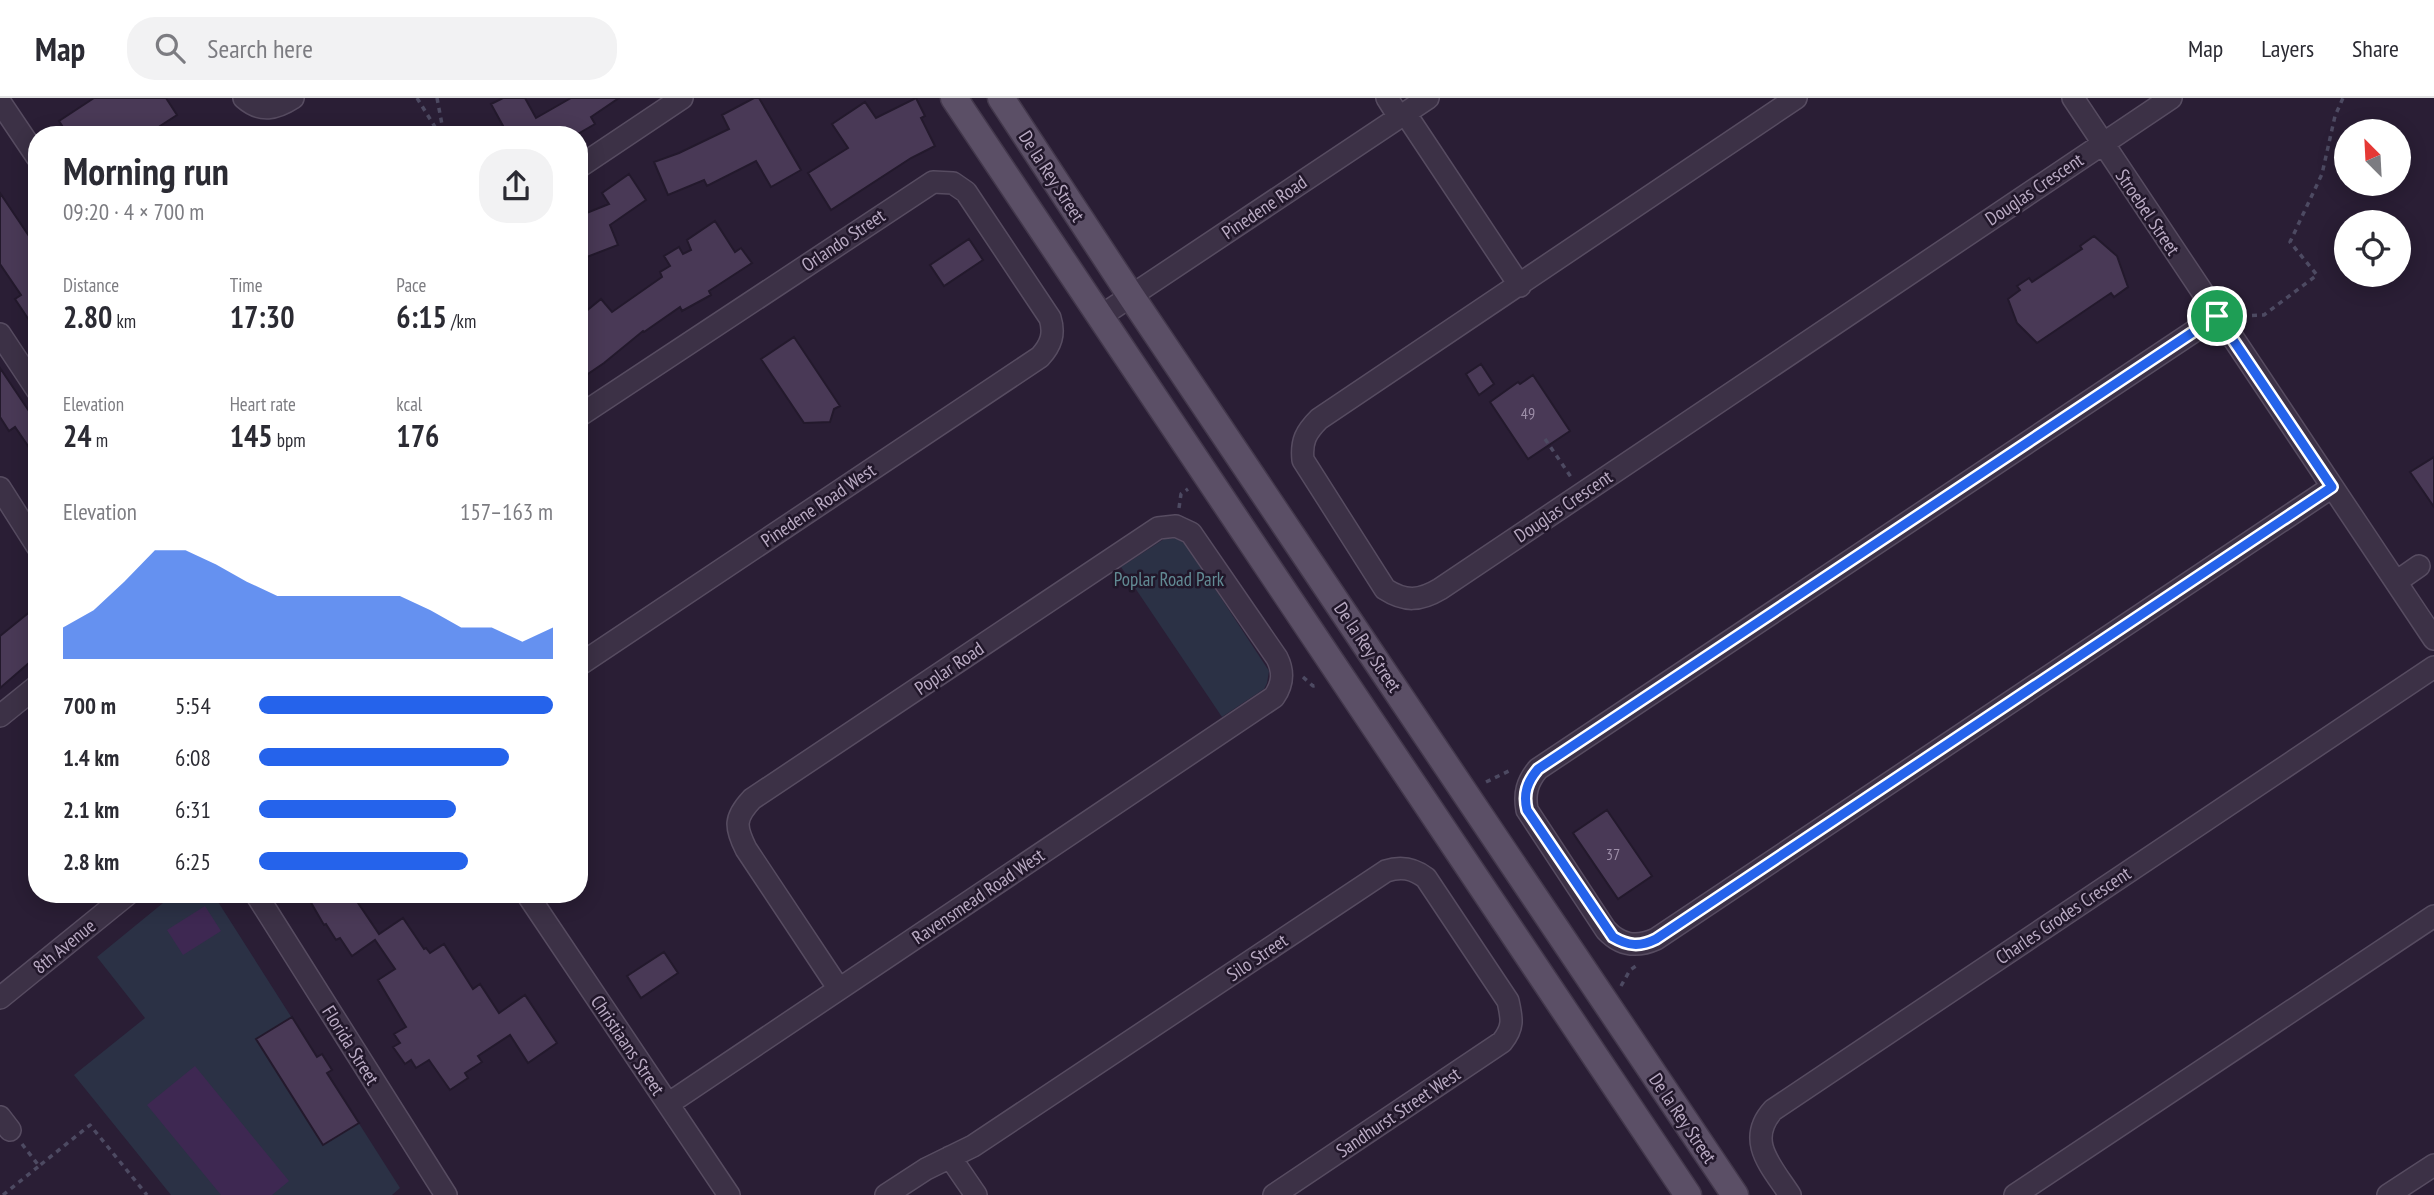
<!DOCTYPE html>
<meta charset="utf-8">
<style>
body{margin:0;font-family:"PT Sans Narrow",sans-serif;background:#f2f2f3;color:#2b2b33;height:100vh;display:flex;flex-direction:column;font-size:26px;white-space:nowrap}
*{box-sizing:border-box;margin:0}
p{font-size:23px;color:#7c7c81}
.icon{flex:none;width:38px;height:38px;fill:none;stroke:currentColor;stroke-width:2;stroke-linecap:round;stroke-linejoin:round}
.map{position:relative;flex:1;overflow:hidden}
.sheet{position:absolute;left:28px;top:28px;width:560px;height:777px;display:flex;flex-direction:column;background:#fff;border-radius:28px;box-shadow:0 4px 18px #0003}
.sheet>*{flex:none}
.needle{width:46px;rotate:336deg}
.buttons{position:absolute;left:2334px;top:21px;display:grid;gap:14px}
.buttons a{display:grid;place-items:center;width:77px;height:77px;border-radius:50%;background:#fff;box-shadow:0 4px 18px #0003;font-size:35px}
.pin{position:absolute;display:grid;place-items:center;width:60px;height:60px;color:#fff;margin:-30px;border:4px solid #fff;border-radius:50%;box-shadow:0 2px 7px #0007}
.round{display:grid;place-items:center;flex:none;width:74px;height:74px;border-radius:28px;background:#f2f2f3}
.head{display:flex;align-items:center;justify-content:space-between;height:119px;padding:0 35px}
h1{font-size:38px;font-weight:600;line-height:52px}
.figures{display:grid;grid-template-columns:repeat(3,1fr);gap:10px;height:119px;padding:7px 35px}
.figures div{display:grid;align-content:center}
.figures b{font-size:30px;font-weight:600}
.figures small{font-size:19px;font-weight:400}
.figures p{font-size:19px}
.chart{height:196px;padding:14px 35px}
.chart p{display:flex;justify-content:space-between}
.chart svg{width:100%;height:126px;margin-top:7px;fill:#2563eb;opacity:.7}
ul{padding:0 35px;list-style:none;font-size:23px}
li{display:grid;grid-template-columns:112px 84px 1fr;align-items:center;height:52px}
li i{height:18px;border-radius:9px;background:#2563eb}
header{display:flex;align-items:center;gap:42px;box-sizing:border-box;height:98px;padding:0 35px;background:#fff;border-bottom:2px solid #e1e1e2}
header strong{font-size:33px}
nav{display:flex;gap:38px;margin-inline-start:auto;font-size:24px}
.search{width:490px;height:63px;background:#f2f2f3;display:flex;align-items:center;gap:18px;box-sizing:border-box;padding:0 24px;border-radius:28px;color:#7c7c81;font-size:26px}
.map>svg:first-child{display:block}
</style>
<header>
<strong>Map</strong>
<div class="search"><svg class="icon" aria-label="search" viewBox="0 0 24 24"><circle cx="10" cy="10" r="6"/><path d="M15 15l6 6"/></svg>Search here</div>
<nav><a>Map</a><a>Layers</a><a>Share</a></nav>
</header>
<div class="map">
<svg width="2434" height="1097" viewBox="0 0 2434 1097">
<rect width="100%" height="100%" fill="#2a1e35"/>
<!-- green -->
<path fill="#2b3145" d="M 1176,440 L 1185,445 L 1269,573 L 1267,585 L 1264,591 L 1222,619 L 1121,469 L 1164,441 Z
M 174,796 L 213,796 L 400,1090 L 392,1097 L 171,1097 L 74,977 L 145,920 L 97,859 Z"/>
<!-- water -->
<path fill="#3e2852" d="M 205,808 L 221,833 L 183,857 L 167,832 Z
M 195,968 L 289,1083 L 272,1097 L 221,1097 L 147,1007 Z"/>
<!-- building -->
<path fill="#493956" stroke="#23192c" stroke-width="2" d="M 94,0 L 166,0 L 177,17 L 160,28 L 165,37 L 68,37 L 59,23 Z
M 503,0 L 525,0 L 536,20 L 571,0 L 619,0 L 591,19 L 595,26 L 576,37 L 508,37 L 491,6 Z
M 754,0 L 759,0 L 801,72 L 771,89 L 756,63 L 707,88 L 704,82 L 668,97 L 654,64 L 679,55 L 729,31 L 722,17 Z
M 916,0 L 925,18 L 921,20 L 935,48 L 911,60 L 831,112 L 808,75 L 848,50 L 832,26 L 865,4 L 876,20 Z
M 629,76 L 646,102 L 610,127 L 618,147 L 579,162 L 579,118 L 609,106 L 602,95 Z
M 0,95 L 37,150 L 37,234 L 15,201 L 21,197 L 0,166 Z
M 715,123 L 735,154 L 741,150 L 752,165 L 709,193 L 711,197 L 682,213 L 680,209 L 644,234 L 643,233 L 604,265 L 579,282 L 579,219 L 601,201 L 612,214 L 662,179 L 660,174 L 670,168 L 664,158 L 679,149 L 683,156 L 691,152 L 687,142 Z
M 2094,138 L 2117,158 L 2128,189 L 2114,199 L 2111,195 L 2037,245 L 2017,225 L 2008,201 L 2020,192 L 2017,188 L 2029,180 L 2032,184 L 2082,151 L 2080,148 Z
M 969,141 L 983,162 L 944,188 L 930,167 Z
M 794,239 L 840,308 L 834,311 L 830,324 L 804,325 L 761,261 Z
M 1481,266 L 1494,286 L 1479,297 L 1466,276 Z
M 0,270 L 37,325 L 37,361 L 15,329 L 9,333 L 0,319 Z
M 1533,277 L 1570,333 L 1528,361 L 1490,304 L 1518,284 L 1520,286 Z
M 2434,359 L 2434,409 L 2410,374 Z
M 37,508 L 37,558 L 0,590 L 0,538 Z
M 1607,712 L 1652,778 L 1618,801 L 1573,735 Z
M 306,796 L 352,796 L 379,836 L 403,820 L 424,851 L 426,850 L 430,855 L 444,846 L 473,891 L 480,886 L 499,915 L 525,897 L 557,945 L 528,965 L 510,937 L 478,958 L 482,964 L 465,975 L 468,980 L 450,992 L 429,962 L 416,970 L 411,962 L 405,966 L 393,949 L 400,945 L 394,936 L 406,929 L 378,882 L 395,871 L 375,842 L 352,858 L 340,840 L 336,842 L 326,826 L 324,827 Z
M 664,854 L 678,875 L 641,900 L 627,878 Z
M 292,919 L 317,959 L 322,956 L 332,972 L 327,975 L 359,1025 L 323,1047 L 256,941 Z"/>
<g fill="none" stroke-linecap="round" stroke-linejoin="round">
<defs>
<path id="minor" d="M 244,0 C 261,15 276,11 293,0
M 1387,0 L 1399,19
M 1796,0 L 1319,321 C 1306,334 1301,343 1303,362 L 1385,491 C 1405,504 1420,503 1440,491 L 2171,0
M 2073,0 L 2434,541
M 0,4 L 37,59
M 1405,15 L 1520,188
M 579,69 L 682,0
M 1101,218 L 1428,0
M 2217,218 L 1538,671 C 1527,684 1524,696 1527,712 L 1606,832 C 1620,847 1636,850 1656,841 L 2332,389
M 0,236 L 37,292
M 579,318 L 933,84 L 953,85 L 966,94 L 1050,220 C 1055,236 1051,247 1040,259 L 579,567
M 0,390 L 37,448
M 2396,484 L 2419,468
M 0,618 L 37,588
M 256,796 L 446,1097
M 527,796 L 729,1097
M 0,900 L 128,796
M 668,1006 L 1274,599 C 1283,586 1284,574 1277,560 L 1191,435 L 1176,428 L 1158,430 L 752,701 C 734,720 735,729 746,751 L 839,891
M 0,1019 L 10,1032
M 950,1059 L 976,1097
M 886,1097 L 926,1071 L 973,1048 L 1386,773 C 1401,768 1413,770 1426,780 L 1508,903 C 1512,921 1514,929 1502,944 L 1274,1097
M 1790,1097 C 1772,1069 1745,1043 1773,1012 L 2434,569
M 2015,1097 L 2434,818
M 2388,1097 L 2434,1067"/>
<path id="major" d="M 954,0 L 1688,1097
M 1001,0 L 1131,198 L 1735,1097"/>
</defs>
<!-- minor casing -->
<use href="#minor" stroke="#574c61" stroke-width="24"/>
<!-- major casing -->
<use href="#major" stroke="#43384c" stroke-width="29"/>
<!-- path -->
<path stroke="#4d4a62" stroke-width="3.5" stroke-dasharray="5 5" stroke-linecap="butt" d="M 417,0 L 440,37
M 437,0 L 444,37
M 2242,218 L 2264,217 L 2317,177 L 2290,144 L 2322,76 L 2335,18 L 2343,0
M 1545,341 L 1571,379
M 1179,410 L 1181,396 L 1188,391
M 1303,579 L 1313,588 L 1318,587
M 1486,684 L 1513,671
M 1621,888 L 1630,872 L 1639,866
M 22,1046 L 39,1068 L 90,1027 L 147,1097
M 3,1097 L 39,1068"/>
<!-- minor -->
<use href="#minor" stroke="#3c3146" stroke-width="21"/>
<!-- major -->
<use href="#major" stroke="#5b4f66" stroke-width="26"/>
</g>
<g fill="none" stroke-linecap="round" stroke-linejoin="round">
<defs>
<path id="route" d="M 2217,218 L 2332,389 L 1656,841 C 1640,849 1628,848 1613,839 L 1527,712 C 1523,696 1527,684 1538,671 Z"/>
</defs>
<!-- route casing -->
<use href="#route" stroke="#fff" stroke-width="14"/>
<!-- route -->
<use href="#route" stroke="#2563eb" stroke-width="9"/>
</g>
<g text-anchor="middle" stroke-width="5" stroke-linejoin="round" paint-order="stroke">
<!-- number labels -->
<g font-size="16" fill="#9d8ea8">
<text x="1528" y="321">49</text>
<text x="1613" y="762">37</text>
</g>
<!-- street labels -->
<g font-size="19" fill="#b9aac3" stroke="#21172a">
<text transform="translate(1052 78) rotate(57)" y="7">De la Rey Street</text>
<text transform="translate(2034 91) rotate(-34)" y="7">Douglas Crescent</text>
<text transform="translate(1264 109) rotate(-34)" y="7">Pinedene Road</text>
<text transform="translate(2148 114) rotate(56)" y="7">Stroebel Street</text>
<text transform="translate(843 142) rotate(-34)" y="7">Orlando Street</text>
<text transform="translate(818 407) rotate(-34)" y="7">Pinedene Road West</text>
<text transform="translate(1563 408) rotate(-34)" y="7">Douglas Crescent</text>
<text transform="translate(1368 549) rotate(56)" y="7">De la Rey Street</text>
<text transform="translate(949 570) rotate(-34)" y="7">Poplar Road</text>
<text transform="translate(978 798) rotate(-34)" y="7">Ravensmead Road West</text>
<text transform="translate(2063 817) rotate(-34)" y="7">Charles Grodes Crescent</text>
<text transform="translate(64 848) rotate(-39)" y="7">8th Avenue</text>
<text transform="translate(1257 859) rotate(-34)" y="7">Silo Street</text>
<text transform="translate(351 947) rotate(58)" y="7">Florida Street</text>
<text transform="translate(628 947) rotate(56)" y="7">Christiaans Street</text>
<text transform="translate(1398 1014) rotate(-34)" y="7">Sandhurst Street West</text>
<text transform="translate(1683 1020) rotate(56)" y="7">De la Rey Street</text>
</g>
<!-- park labels -->
<g font-size="19" fill="#628b94" stroke="#21172a">
<text x="1169" y="488">Poplar Road Park</text>
</g>
</g>
</svg>
<div class="buttons">
<a><svg class="needle" viewBox="-14 -14 28 28"><path d="M0-13l5 13h-10z" fill="#e53935"/><path d="M0 13l5-13h-10z" fill="#7c7c81"/></svg></a>
<a><svg class="icon" aria-label="locate" viewBox="0 0 24 24"><circle cx="12" cy="12" r="6"/><path d="M12 2v4M12 18v4M2 12h4M18 12h4"/></svg></a>
</div>
<div class="pin" style="left:2217px;top:218px;background:#1e9e55"><svg class="icon" aria-label="arrive" viewBox="0 0 24 24"><path d="M6 21V4h12l-3 4 3 4H6"/></svg></div>
<section class="sheet">
<div class="head"><div><h1>Morning run</h1><p>09:20 · 4 × 700 m</p></div><a class="round"><svg class="icon" aria-label="share" viewBox="0 0 24 24"><path d="M12 15V3M7 8l5-5 5 5M5 13v7h14v-7"/></svg></a></div>
<div class="figures">
<div><p>Distance</p><b>2.80<small> km</small></b></div>
<div><p>Time</p><b>17:30</b></div>
<div><p>Pace</p><b>6:15<small> /km</small></b></div>
</div>
<div class="figures">
<div><p>Elevation</p><b>24<small> m</small></b></div>
<div><p>Heart rate</p><b>145<small> bpm</small></b></div>
<div><p>kcal</p><b>176</b></div>
</div>
<div class="chart"><p><span>Elevation</span>157–163 m</p>
<svg viewBox="0 0 160 44" preserveAspectRatio="none"><path d="M0 44V33L10 27L20 17L30 6L40 6L50 11L60 17L70 22L80 22L90 22L100 22L110 22L120 27L130 33L140 33L150 38L160 33V44z"/></svg>
</div>
<ul>
<li><b>700 m</b>5:54<i style="width:100%"></i></li>
<li><b>1.4 km</b>6:08<i style="width:85%"></i></li>
<li><b>2.1 km</b>6:31<i style="width:67%"></i></li>
<li><b>2.8 km</b>6:25<i style="width:71%"></i></li>
</ul>
</section>
</div>
